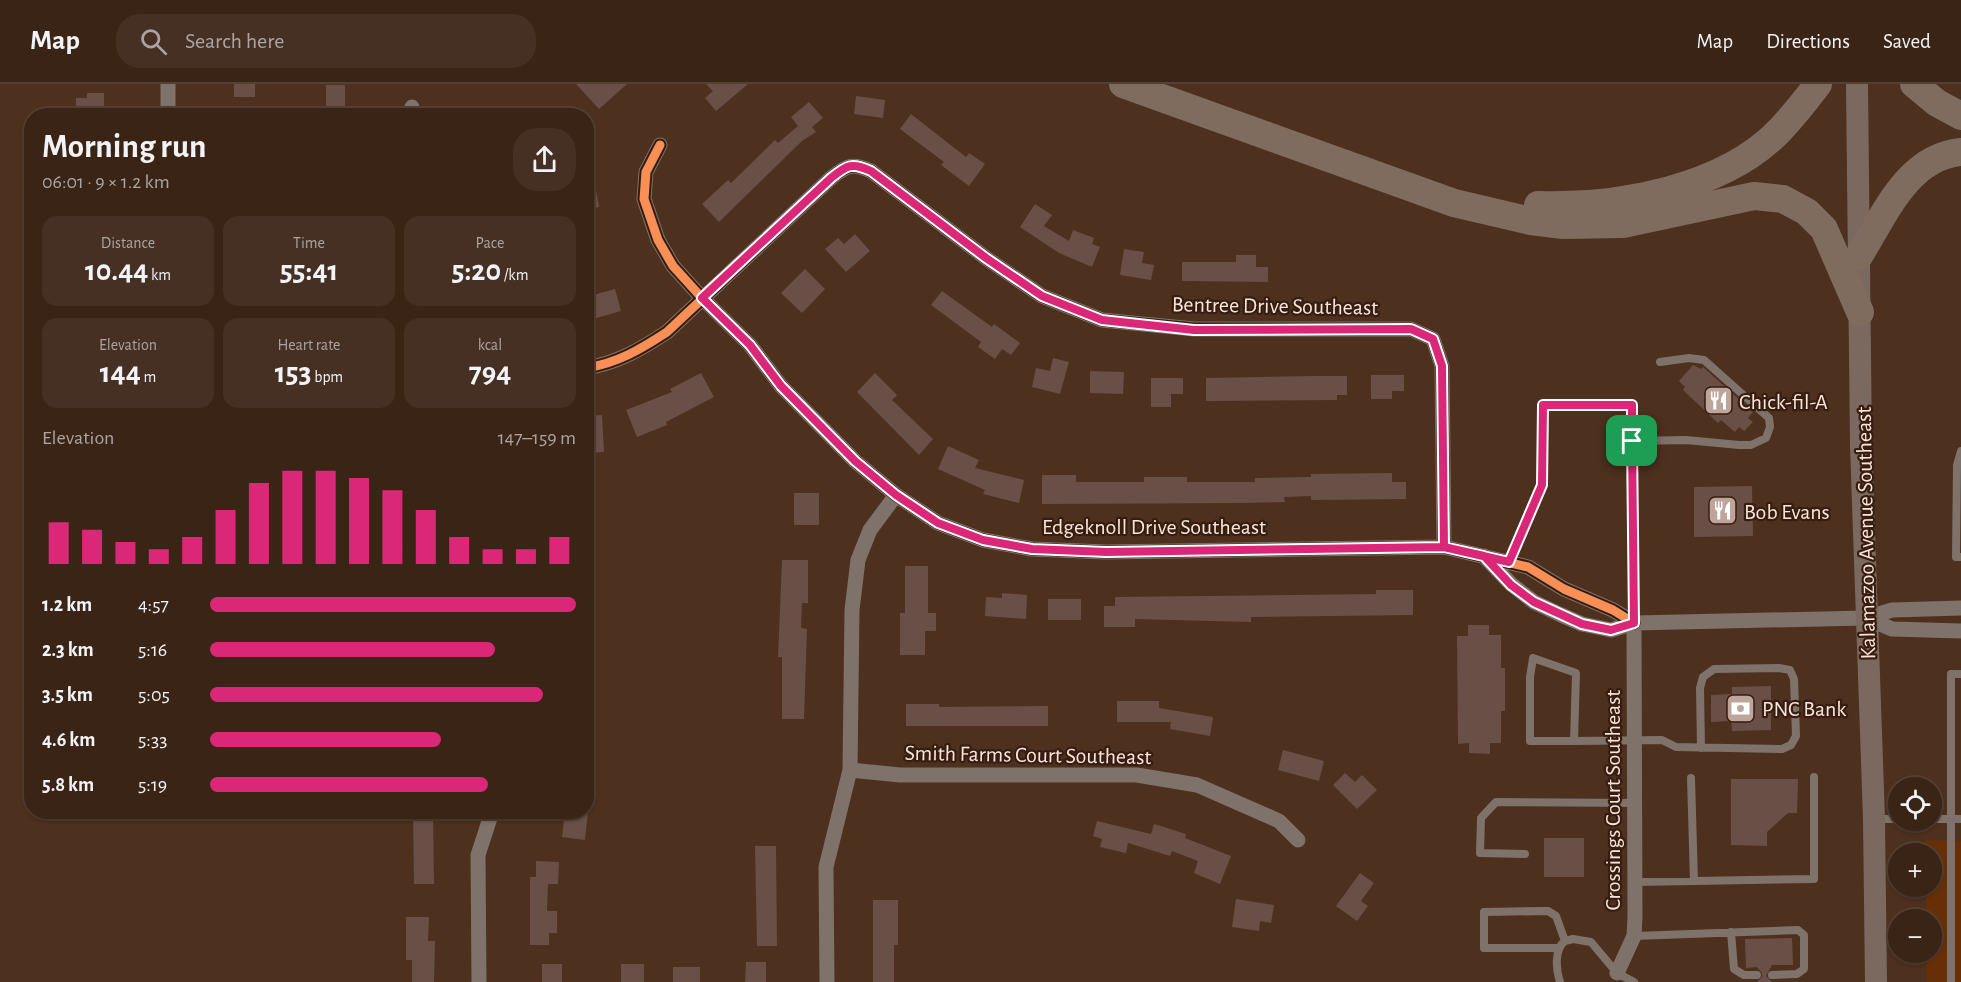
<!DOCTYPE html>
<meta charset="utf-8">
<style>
body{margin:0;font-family:"Alegreya Sans",sans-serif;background:#453023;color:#f1f3f6;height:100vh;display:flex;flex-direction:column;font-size:22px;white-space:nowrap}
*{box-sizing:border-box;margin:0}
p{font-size:20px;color:#aba4a1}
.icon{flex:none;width:33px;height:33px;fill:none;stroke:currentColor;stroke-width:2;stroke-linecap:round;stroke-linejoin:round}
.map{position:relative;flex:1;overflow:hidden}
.side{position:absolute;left:24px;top:24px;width:570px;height:711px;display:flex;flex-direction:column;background:#3a2416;border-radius:24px;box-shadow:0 2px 4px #0004,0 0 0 2px #544135}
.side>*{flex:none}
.fabs{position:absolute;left:1888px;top:693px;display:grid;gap:12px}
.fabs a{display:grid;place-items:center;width:54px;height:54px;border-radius:50%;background:#3a2416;box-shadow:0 2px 4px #0004,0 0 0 2px #544135;font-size:30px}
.pin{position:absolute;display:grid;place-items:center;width:51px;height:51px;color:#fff;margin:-26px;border-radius:12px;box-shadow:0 3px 9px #0006}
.round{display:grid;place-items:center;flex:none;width:63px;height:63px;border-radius:24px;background:#453023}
.summary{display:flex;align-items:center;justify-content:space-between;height:102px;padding:0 18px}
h1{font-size:33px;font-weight:600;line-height:45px}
.figures{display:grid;grid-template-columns:repeat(3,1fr);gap:9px;height:102px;padding:6px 18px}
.figures div{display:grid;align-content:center;border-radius:15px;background:#453023;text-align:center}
.figures b{font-size:30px;font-weight:600}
.figures small{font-size:16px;font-weight:400}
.figures p{font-size:16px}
.chart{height:168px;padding:12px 18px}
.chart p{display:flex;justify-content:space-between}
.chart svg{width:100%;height:108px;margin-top:6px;stroke:#db2777;stroke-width:6}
ul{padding:0 18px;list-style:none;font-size:20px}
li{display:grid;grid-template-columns:96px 72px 1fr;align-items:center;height:45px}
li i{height:15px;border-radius:8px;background:#db2777}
header{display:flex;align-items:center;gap:36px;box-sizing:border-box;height:84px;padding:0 30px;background:#3a2416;border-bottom:2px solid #544135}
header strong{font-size:28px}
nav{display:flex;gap:33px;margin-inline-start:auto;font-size:21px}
.search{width:420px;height:54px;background:#453023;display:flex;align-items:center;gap:15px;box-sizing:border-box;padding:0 21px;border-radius:24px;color:#aba4a1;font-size:22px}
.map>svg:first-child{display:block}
</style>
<header>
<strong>Map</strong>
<div class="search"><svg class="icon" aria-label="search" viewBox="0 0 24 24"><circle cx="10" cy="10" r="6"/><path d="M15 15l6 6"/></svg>Search here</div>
<nav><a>Map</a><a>Directions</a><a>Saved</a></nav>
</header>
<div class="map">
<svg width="1961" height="898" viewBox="0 0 1961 898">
<rect width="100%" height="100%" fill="#4d301e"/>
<!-- built -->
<path fill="#672f08" d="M 1925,756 L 1961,757 L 1961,898 L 1927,898 L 1926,869 L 1932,868 L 1932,836 L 1926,835 L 1926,803 L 1932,802 L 1932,770 L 1925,769 Z"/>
<!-- building -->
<path fill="#6a4f46" d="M 234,0 L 255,0 L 255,13 L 234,13 Z
M 576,0 L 627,0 L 599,25 Z
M 706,0 L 748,0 L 716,27 L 705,14 L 713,7 Z
M 326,1 L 345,1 L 345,32 L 326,32 Z
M 87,9 L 104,9 L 104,32 L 76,32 L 76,14 L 87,14 Z
M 856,12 L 885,16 L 883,34 L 854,30 Z
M 809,18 L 823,34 L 812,43 L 816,48 L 802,57 L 719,138 L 702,120 L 728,96 L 731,99 L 775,56 L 778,59 L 798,42 L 791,33 Z
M 911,30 L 966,73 L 969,69 L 985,80 L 969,102 L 941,81 L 944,78 L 900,45 Z
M 586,89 L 593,89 L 599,123 L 586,126 Z
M 1035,120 L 1052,131 L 1044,142 L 1069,157 L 1073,146 L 1094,154 L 1092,160 L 1100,163 L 1092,183 L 1059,169 L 1020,143 Z
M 855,150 L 870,167 L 846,188 L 825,165 L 838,154 L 844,160 Z
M 1124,165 L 1144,168 L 1142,179 L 1154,181 L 1151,196 L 1120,191 Z
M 1236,171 L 1256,171 L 1256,183 L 1268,183 L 1268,198 L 1182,197 L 1182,178 L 1236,178 Z
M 805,185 L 825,205 L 802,229 L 781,209 Z
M 615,205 L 621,227 L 586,237 L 586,213 Z
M 942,207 L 992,243 L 994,240 L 1020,259 L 1011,271 L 1002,265 L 995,275 L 978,263 L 981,258 L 931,221 Z
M 1053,274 L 1069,278 L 1060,310 L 1032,303 L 1036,284 L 1050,287 Z
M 1693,281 L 1701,285 L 1703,283 L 1753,328 L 1748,334 L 1753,338 L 1744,347 L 1739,343 L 1735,348 L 1721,336 L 1718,339 L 1683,306 L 1685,303 L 1679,297 Z
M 1090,287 L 1124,288 L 1123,310 L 1090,309 Z
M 701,289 L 714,313 L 666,338 L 667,341 L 637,353 L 626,326 L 672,308 L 670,305 Z
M 875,289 L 897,311 L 892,316 L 933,355 L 919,371 L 857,308 Z
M 1371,291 L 1404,291 L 1404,307 L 1392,307 L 1392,315 L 1371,315 Z
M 1314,292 L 1347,292 L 1347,311 L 1337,311 L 1337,316 L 1206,317 L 1206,294 Z
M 1151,294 L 1183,294 L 1183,310 L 1171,310 L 1171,323 L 1151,323 Z
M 602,331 L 604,368 L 586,369 L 586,332 Z
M 948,362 L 979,376 L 975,384 L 1024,396 L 1019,419 L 983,410 L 985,406 L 938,385 Z
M 1392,389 L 1392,398 L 1406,398 L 1406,415 L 1311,416 L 1311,412 L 1284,413 L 1285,418 L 1245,419 L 1042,420 L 1042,391 L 1076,391 L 1076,398 L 1144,398 L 1144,393 L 1187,393 L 1187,398 L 1255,398 L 1255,394 L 1311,393 L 1311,390 Z
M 1752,402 L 1753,452 L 1694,453 L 1694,403 Z
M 794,409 L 819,409 L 819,441 L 794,441 Z
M 782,476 L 808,476 L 808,519 L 802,519 L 801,544 L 807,545 L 804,635 L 782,635 L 782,573 L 778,573 Z
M 905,482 L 928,482 L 928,529 L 936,529 L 936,547 L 925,547 L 925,571 L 900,571 L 900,529 L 905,529 Z
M 1376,506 L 1413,506 L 1413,531 L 1251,533 L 1251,538 L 1135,535 L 1135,543 L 1104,543 L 1104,522 L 1115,522 L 1115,513 L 1376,510 Z
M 1002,509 L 1027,511 L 1026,535 L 985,532 L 986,513 L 1002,514 Z
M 1048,515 L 1081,515 L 1081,536 L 1048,536 Z
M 1468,541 L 1489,541 L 1489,551 L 1501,551 L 1501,584 L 1505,584 L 1505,627 L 1501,627 L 1501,659 L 1490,659 L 1490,670 L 1469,669 L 1469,659 L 1458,660 L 1457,552 L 1468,552 Z
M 1771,602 L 1771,646 L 1732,647 L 1731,637 L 1711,638 L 1711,611 L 1732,610 L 1732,603 Z
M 1117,617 L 1159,617 L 1159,624 L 1213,633 L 1210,652 L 1170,645 L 1171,638 L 1117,638 Z
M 906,620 L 939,620 L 939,623 L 1048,622 L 1048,642 L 906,642 Z
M 1283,666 L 1324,677 L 1319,697 L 1278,686 Z
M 1345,689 L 1355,698 L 1362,691 L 1377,706 L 1357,725 L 1333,701 Z
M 1731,695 L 1798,695 L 1797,729 L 1788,729 L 1767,748 L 1767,762 L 1731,761 Z
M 413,728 L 433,728 L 434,800 L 414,800 Z
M 565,728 L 588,728 L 585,756 L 562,753 Z
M 1097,737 L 1151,750 L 1154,740 L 1186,750 L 1185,754 L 1231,772 L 1220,800 L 1194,789 L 1198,777 L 1172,767 L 1170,772 L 1128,759 L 1126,769 L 1100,763 L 1102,755 L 1093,752 Z
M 1544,754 L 1584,754 L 1584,793 L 1544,793 Z
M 755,762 L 776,762 L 777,862 L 757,862 Z
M 536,777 L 559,778 L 558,800 L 548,800 L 547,827 L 557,827 L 557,849 L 549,849 L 549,861 L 530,861 L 530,793 L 536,793 Z
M 1360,789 L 1374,799 L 1361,817 L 1368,822 L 1357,837 L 1336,822 Z
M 1236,815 L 1274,821 L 1271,839 L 1260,837 L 1259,847 L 1232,843 Z
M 873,816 L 898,816 L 898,861 L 894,861 L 894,898 L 873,898 Z
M 406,833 L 429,833 L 428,857 L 435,857 L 434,898 L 412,898 L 412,876 L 406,876 Z
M 1792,854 L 1793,881 L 1772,881 L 1766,892 L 1772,898 L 1757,898 L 1762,893 L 1762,889 L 1757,883 L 1746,884 L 1745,855 Z
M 746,878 L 766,878 L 766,898 L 745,898 Z
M 542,880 L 562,880 L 562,898 L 542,898 Z
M 621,880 L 644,880 L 644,898 L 621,898 Z
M 673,883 L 700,883 L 700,898 L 673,898 Z"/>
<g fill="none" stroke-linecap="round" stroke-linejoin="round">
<!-- service -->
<path stroke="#7f726a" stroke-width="8" d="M 1632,357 L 1686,356 L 1739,361 L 1751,361 L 1766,354 L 1770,343 L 1769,334 L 1704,276 L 1689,274 L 1660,278
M 1961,367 L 1957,381 L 1956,473 L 1961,473
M 1509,478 L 1542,401 L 1543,321 L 1632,321 L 1634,539
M 1574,657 L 1530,657 L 1530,593 L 1533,574 L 1576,589 L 1574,657 L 1662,656 L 1676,663 L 1782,665 L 1791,661 L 1796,652 L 1794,595 L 1790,586 L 1779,584 L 1714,585 L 1703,593 L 1700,604 L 1701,664
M 1691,694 L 1694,797
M 1876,735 L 1899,735
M 1932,735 L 1961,735
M 1525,770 L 1480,769 L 1481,734 L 1496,718 L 1635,719
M 1635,798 L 1814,795 L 1814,693
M 1731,848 L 1734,885 L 1744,891 L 1757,891
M 1634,852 L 1798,846 L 1804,851 L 1804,885 L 1797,890 L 1772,891
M 1559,864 L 1484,864 L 1484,828 L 1548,827 L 1556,832 L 1565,857
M 1560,898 C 1556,886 1554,865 1565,857 L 1573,855 L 1591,858 L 1617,889 L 1634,898
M 1951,898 L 1951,590 L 1961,590"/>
<!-- minor -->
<path stroke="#7f726a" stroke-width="15" d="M 168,0 L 168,32
M 412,23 L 412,32
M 660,61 L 646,88 L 644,115 L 658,156 L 673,182 L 702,214 L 750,261 L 781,302 L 855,377 L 896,411 L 938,439 L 983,456 L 1032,465 L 1106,468 L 1444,463 L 1528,483 L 1564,505 L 1613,526 L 1634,539
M 586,284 C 618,279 641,265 667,248 L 831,94 C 847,81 852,79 871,87 L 986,174 L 1042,212 L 1102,236 L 1194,245 L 1411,245 L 1433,255 L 1442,282 L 1444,463
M 1484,472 L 1511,500 L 1534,518 L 1559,530 L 1582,540 L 1611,546 L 1634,539 L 1866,534 L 1892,526 L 1961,524
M 1866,534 L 1892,545 L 1961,547
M 850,686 L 900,691 L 1137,691 L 1197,701 L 1279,737 L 1298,756
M 1617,889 L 1634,852 L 1635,833 L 1634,539
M 479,898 L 478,771 L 492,728
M 827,898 L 826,783 L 850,686 L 852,526 L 858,476 L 870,446 L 896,411"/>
<!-- secondary -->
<path stroke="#7b685e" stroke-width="22" d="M 1857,0 L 1861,362 L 1874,735 L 1876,898"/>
<!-- motorway -->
<path stroke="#7f6c5f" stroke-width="28" d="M 1123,0 L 1454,119 L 1531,137 L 1563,141 L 1623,140 L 1754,112 L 1783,115 L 1807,128 L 1824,145 L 1860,228
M 1914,0 L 1937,19 L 1961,32
M 1538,121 C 1616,124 1724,105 1780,46 C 1793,32 1806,16 1818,0
M 1859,172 C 1884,132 1907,73 1961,68"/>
<defs>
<path id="cycleway" d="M 660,61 L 646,88 L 644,115 L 658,156 L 673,182 L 702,214 L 750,261 L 781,302 L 855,377 L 896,411 L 938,439 L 983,456 L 1032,465 L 1106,468 L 1444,463 L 1528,483 L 1564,505 L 1613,526 L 1634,539
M 586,284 C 618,279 641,265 667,248 L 831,94 C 847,81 852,79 871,87 L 986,174 L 1042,212 L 1102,236 L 1194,245 L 1411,245 L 1433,255 L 1442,282 L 1444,463"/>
</defs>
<!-- cycleway casing -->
<use href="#cycleway" stroke="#361d10" stroke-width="13"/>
<!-- cycleway -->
<use href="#cycleway" stroke="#f78f57" stroke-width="9"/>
</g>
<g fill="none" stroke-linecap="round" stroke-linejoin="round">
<defs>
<path id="route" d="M 1632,357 L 1632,321 L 1543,321 L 1542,401 L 1509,478 L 1444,463 L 1106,468 L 1032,465 L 983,456 L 938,439 L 896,411 L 855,377 L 781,302 L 750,261 L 702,214 L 831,94 C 847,81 852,78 871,87 L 986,174 L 1042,212 L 1102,236 L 1194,246 L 1411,245 L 1433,255 L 1442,282 L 1444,463 L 1484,472 L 1511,501 L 1534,518 L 1582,540 L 1611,546 L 1634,539 L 1632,357"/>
</defs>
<!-- route casing -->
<use href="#route" stroke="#fff" stroke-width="12"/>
<!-- route -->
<use href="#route" stroke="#db2777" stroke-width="8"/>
</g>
<!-- icons -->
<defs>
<symbol id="restaurant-square" viewBox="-11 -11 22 22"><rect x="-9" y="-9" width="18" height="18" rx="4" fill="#bda699" stroke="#361d10"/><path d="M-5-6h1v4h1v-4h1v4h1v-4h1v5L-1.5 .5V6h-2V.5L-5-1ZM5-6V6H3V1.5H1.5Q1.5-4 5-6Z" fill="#fff"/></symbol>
<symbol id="bank-square" viewBox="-11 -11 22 22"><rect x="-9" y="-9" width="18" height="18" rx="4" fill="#bda699" stroke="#361d10"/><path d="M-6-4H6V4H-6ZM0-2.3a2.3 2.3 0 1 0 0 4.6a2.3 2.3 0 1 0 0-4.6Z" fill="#fff"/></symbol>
</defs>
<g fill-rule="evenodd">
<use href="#restaurant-square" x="1702" y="300" width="33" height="33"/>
<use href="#restaurant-square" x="1706" y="410" width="33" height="33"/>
<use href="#bank-square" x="1724" y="608" width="33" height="33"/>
</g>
<g text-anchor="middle" stroke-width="4.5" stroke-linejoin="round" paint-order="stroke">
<!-- street labels -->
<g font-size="22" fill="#fae5db" stroke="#361d10">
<text transform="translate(1275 221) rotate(1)" y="8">Bentree Drive Southeast</text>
<text x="1154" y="450">Edgeknoll Drive Southeast</text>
<text transform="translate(1865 449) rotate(-91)" y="8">Kalamazoo Avenue Southeast</text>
<text transform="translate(1028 670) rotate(1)" y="8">Smith Farms Court Southeast</text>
<text transform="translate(1612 716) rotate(-90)" y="8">Crossings Court Southeast</text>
</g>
<!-- poi labels -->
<g font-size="22" fill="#fae5db" stroke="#361d10" text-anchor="start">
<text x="1739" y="325">Chick-fil-A</text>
<text x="1744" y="435">Bob Evans</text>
<text x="1762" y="632">PNC Bank</text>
</g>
</g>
</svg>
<div class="fabs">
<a><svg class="icon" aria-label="locate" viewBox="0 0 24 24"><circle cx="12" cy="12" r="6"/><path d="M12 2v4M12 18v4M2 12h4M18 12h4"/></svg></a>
<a>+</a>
<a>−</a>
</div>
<div class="pin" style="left:1632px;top:357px;background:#1e9e55"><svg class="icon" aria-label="arrive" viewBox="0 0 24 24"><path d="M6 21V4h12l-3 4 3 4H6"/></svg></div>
<section class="side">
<div class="summary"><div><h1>Morning run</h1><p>06:01 · 9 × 1.2 km</p></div><a class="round"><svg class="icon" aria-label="share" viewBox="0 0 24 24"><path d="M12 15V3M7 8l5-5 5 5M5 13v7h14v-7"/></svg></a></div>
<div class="figures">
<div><p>Distance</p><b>10.44<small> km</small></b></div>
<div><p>Time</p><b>55:41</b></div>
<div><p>Pace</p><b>5:20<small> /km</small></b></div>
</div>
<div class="figures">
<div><p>Elevation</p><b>144<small> m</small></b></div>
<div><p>Heart rate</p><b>153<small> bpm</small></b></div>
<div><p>kcal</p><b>794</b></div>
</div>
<div class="chart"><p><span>Elevation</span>147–159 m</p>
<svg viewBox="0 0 160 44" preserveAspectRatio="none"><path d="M5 44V27M15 44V30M25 44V35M35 44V38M45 44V33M55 44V22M65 44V11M75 44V6M85 44V6M95 44V9M105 44V14M115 44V22M125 44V33M135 44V38M145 44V38M155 44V33"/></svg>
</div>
<ul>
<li><b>1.2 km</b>4:57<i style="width:100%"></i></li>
<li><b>2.3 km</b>5:16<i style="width:78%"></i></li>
<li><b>3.5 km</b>5:05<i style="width:91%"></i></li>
<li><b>4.6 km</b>5:33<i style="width:63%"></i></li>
<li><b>5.8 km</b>5:19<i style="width:76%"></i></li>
</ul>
</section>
</div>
